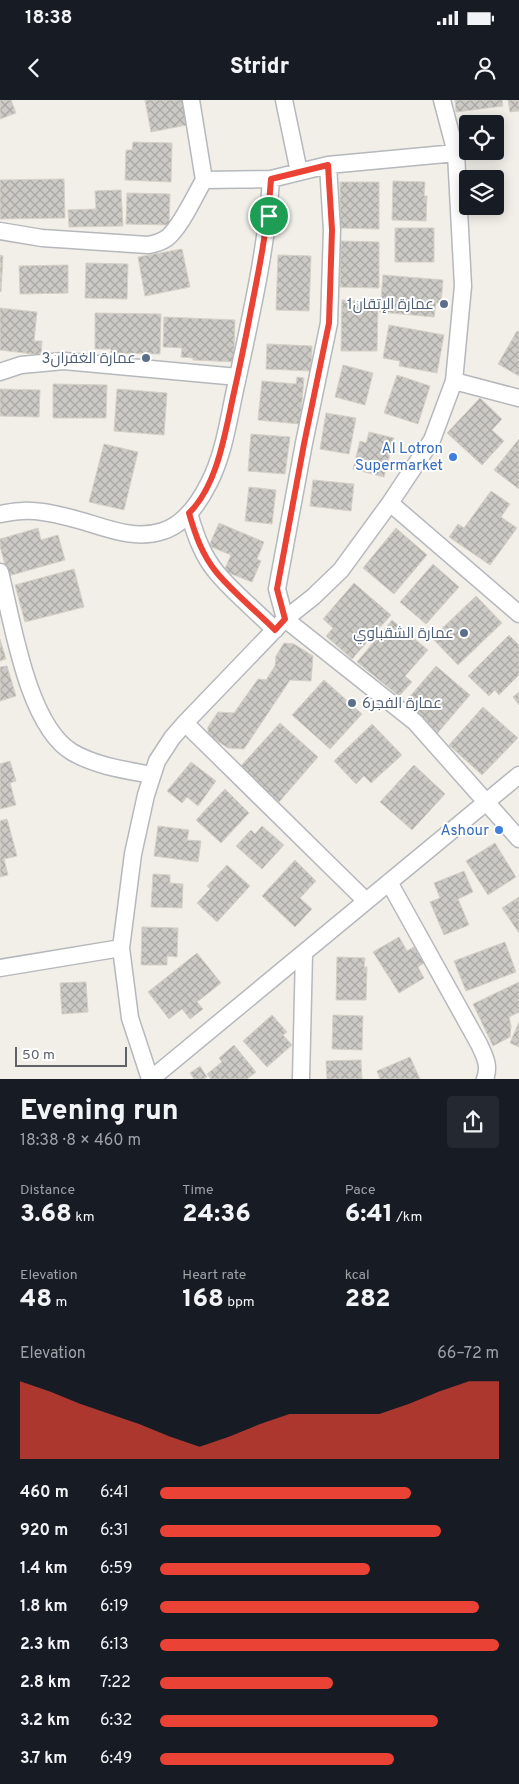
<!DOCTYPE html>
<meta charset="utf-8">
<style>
body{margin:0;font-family:Overpass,Cairo,sans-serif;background:#242831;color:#f1f3f6;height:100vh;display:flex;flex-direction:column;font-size:19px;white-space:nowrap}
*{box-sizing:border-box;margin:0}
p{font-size:16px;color:#9ea1a6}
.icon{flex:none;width:28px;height:28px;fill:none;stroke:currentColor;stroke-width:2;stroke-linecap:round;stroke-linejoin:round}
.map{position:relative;height:979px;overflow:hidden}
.panel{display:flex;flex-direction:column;background:#171b24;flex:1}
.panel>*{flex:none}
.controls{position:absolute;left:459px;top:15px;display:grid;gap:10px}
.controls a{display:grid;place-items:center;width:45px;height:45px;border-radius:5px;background:#171b24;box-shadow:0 2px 12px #0003;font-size:25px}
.scale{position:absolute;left:15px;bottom:12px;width:112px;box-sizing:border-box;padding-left:5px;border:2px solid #5f6368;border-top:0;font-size:14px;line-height:18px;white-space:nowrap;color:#5f6368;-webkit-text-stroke:4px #fff;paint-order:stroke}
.pin{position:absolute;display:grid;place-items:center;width:42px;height:42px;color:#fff;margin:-21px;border:2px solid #fff;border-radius:50%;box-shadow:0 1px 5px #0007}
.round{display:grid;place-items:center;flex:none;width:52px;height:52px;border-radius:5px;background:#242831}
.head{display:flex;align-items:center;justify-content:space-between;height:85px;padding:0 20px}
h1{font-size:28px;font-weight:800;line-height:38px}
.stats{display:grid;grid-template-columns:repeat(3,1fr);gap:8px;height:85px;padding:5px 20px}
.stats div{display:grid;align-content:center}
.stats b{font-size:25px;font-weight:800}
.stats small{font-size:14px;font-weight:400}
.stats p{font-size:14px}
.chart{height:140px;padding:10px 20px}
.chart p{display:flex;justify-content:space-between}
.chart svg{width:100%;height:90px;margin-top:5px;fill:#ea4335;opacity:.7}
ul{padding:0 20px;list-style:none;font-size:16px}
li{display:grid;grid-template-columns:80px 60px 1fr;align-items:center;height:38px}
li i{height:12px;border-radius:6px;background:#ea4335}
.status{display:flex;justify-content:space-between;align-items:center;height:35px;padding:0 25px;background:#171b24;direction:ltr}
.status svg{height:14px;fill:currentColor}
header{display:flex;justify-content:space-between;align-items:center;height:65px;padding:0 20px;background:#171b24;font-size:22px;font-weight:800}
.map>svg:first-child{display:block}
</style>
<div class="status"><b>18:38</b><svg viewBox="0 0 49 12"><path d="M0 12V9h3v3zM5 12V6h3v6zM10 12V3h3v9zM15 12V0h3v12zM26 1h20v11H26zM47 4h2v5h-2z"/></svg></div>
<header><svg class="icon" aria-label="back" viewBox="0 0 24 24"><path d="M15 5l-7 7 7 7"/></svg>Stridr<svg class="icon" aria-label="person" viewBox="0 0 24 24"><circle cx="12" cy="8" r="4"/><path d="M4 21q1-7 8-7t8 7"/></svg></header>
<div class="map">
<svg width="519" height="979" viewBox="0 0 519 979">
<defs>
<pattern id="building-cross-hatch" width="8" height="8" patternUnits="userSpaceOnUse" patternTransform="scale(1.25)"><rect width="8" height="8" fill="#cccac5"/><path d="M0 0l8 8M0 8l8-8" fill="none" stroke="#a9a8a4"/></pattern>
</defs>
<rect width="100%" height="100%" fill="#f1efe8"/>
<!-- building -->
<path fill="url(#building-cross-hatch)" stroke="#d6d1c6" d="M 0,0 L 11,0 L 16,13 L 0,19 Z
M 145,0 L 182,0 L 187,25 L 151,32 Z
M 455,0 L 502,0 L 503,6 L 456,12 Z
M 508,0 L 519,0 L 519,11 L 510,12 Z
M 133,42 L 172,43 L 171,82 L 125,80 L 126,50 L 132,50 Z
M 64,79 L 65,118 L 0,119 L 0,80 Z
M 393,81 L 425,82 L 424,96 L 427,96 L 426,121 L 392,120 Z
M 340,82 L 379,82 L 379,129 L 340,128 Z
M 121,90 L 123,126 L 69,127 L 68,110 L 96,109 L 95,91 Z
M 127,93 L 170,94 L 169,125 L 126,124 Z
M 395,128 L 434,128 L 434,162 L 395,162 Z
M 341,141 L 379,142 L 379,188 L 340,187 Z
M 182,149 L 190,187 L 145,196 L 138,157 Z
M 0,155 L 3,156 L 1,192 L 0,191 Z
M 278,155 L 311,156 L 309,211 L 276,210 Z
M 86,163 L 128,164 L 127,199 L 85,198 Z
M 68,165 L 68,193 L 20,194 L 19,166 Z
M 383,175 L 443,180 L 441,203 L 436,203 L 434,217 L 380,212 Z
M 342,200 L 378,201 L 377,251 L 341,251 Z
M 0,208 L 37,212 L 34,241 L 42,241 L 41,255 L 0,250 Z
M 95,213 L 161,214 L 160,254 L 111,253 L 111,249 L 95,249 Z
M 164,217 L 235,220 L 234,247 L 238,247 L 237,262 L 193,260 L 193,258 L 181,257 L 182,248 L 163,247 Z
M 389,225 L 444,235 L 437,273 L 399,266 L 400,261 L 383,258 Z
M 517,231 L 519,232 L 519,276 L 498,264 Z
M 267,244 L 312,246 L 311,271 L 266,269 Z
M 343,265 L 373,273 L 365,305 L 335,297 Z
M 397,275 L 430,286 L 418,324 L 384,313 Z
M 297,277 L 304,278 L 300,324 L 258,320 L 262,281 L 296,284 Z
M 53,284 L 107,285 L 106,318 L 53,318 Z
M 0,289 L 40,290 L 39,317 L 0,316 Z
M 117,289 L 167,293 L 164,335 L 114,331 Z
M 480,298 L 502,319 L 492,330 L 504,341 L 482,365 L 447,333 Z
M 326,313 L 356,318 L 349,354 L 320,349 Z
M 369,332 L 394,338 L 384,377 L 353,369 L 360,341 L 366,343 Z
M 251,334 L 290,337 L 285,374 L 248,371 Z
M 519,339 L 519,389 L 494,370 Z
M 104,344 L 138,352 L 124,410 L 89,402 Z
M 313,380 L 354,384 L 351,411 L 310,406 Z
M 249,387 L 276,390 L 272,424 L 245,421 Z
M 491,391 L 510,404 L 501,417 L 517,428 L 490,465 L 449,437 L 458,424 L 464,428 Z
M 219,423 L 264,442 L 257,459 L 261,461 L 252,482 L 224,471 L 231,455 L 209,446 Z
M 38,428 L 41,440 L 58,435 L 65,460 L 8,476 L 0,446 L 0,439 Z
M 396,428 L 427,455 L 394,494 L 363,468 Z
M 433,464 L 459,487 L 426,524 L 400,502 Z
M 74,469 L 84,507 L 25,522 L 15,485 Z
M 354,483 L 391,515 L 352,559 L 326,536 L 333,528 L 323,519 Z
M 476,496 L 502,523 L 458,565 L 432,538 Z
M 392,520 L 428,550 L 405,576 L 412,582 L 399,596 L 357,562 Z
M 509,535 L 519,545 L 519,575 L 499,595 L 495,590 L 489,596 L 468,576 Z
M 0,539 L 6,559 L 0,561 Z
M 284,543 L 294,544 L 313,556 L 311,581 L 290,580 L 244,649 L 228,648 L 208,635 L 208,627 L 218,612 L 234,613 L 258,579 L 266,580 L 275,566 L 276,556 Z
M 7,566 L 16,596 L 0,601 L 0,567 Z
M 436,566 L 470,595 L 435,636 L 401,607 Z
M 324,580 L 362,614 L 330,649 L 292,615 Z
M 519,592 L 519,605 L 513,597 Z
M 483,607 L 518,638 L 482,675 L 449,645 Z
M 280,623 L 318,657 L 279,702 L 240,667 Z
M 372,624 L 402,655 L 371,683 L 364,676 L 356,684 L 334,661 Z
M 10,661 L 16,681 L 10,683 L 16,705 L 0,709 L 0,664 Z
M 191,662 L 216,681 L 198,706 L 187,697 L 182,703 L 167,691 Z
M 414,665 L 445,694 L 412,730 L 380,702 Z
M 225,689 L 249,713 L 221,743 L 196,720 Z
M 7,719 L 17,756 L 4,759 L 8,775 L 0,777 L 0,721 Z
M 158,726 L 189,730 L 187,740 L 201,741 L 198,762 L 154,756 Z
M 262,726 L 284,745 L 262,769 L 236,746 L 251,730 L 255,734 Z
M 495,743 L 516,777 L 488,795 L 466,761 Z
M 295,760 L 316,781 L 300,798 L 312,809 L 295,827 L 262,796 Z
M 227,765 L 250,786 L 217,822 L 197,803 L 210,789 L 207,786 Z
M 464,771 L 473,792 L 458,799 L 469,825 L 444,835 L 430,802 L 440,798 L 434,783 Z
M 153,774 L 170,775 L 170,783 L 183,784 L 182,808 L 151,807 Z
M 519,797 L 519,833 L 502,808 Z
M 142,827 L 178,828 L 177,857 L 167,856 L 167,865 L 141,865 Z
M 399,837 L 407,851 L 414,847 L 424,863 L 418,867 L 424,878 L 399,893 L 373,852 Z
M 505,842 L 516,872 L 466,891 L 454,861 Z
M 197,853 L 221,883 L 197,902 L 203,909 L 190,919 L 182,909 L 169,919 L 148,892 Z
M 337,857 L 365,858 L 364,867 L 367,867 L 366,900 L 336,900 Z
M 86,882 L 88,912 L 62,914 L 60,883 Z
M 519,882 L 519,912 L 509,917 L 511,926 L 510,937 L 493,946 L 473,904 Z
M 272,915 L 287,932 L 283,935 L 292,945 L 267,967 L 243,941 Z
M 333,915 L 363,916 L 362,950 L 332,949 Z
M 519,922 L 519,947 L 510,943 Z
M 234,945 L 256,972 L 247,979 L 211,979 L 207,974 L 222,962 L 219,958 Z
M 410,957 L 420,979 L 380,979 L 377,971 Z
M 361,960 L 362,979 L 327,979 L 326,961 Z
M 200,966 L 207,977 L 204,979 L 194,979 L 190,973 Z"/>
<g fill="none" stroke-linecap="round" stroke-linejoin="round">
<defs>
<path id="minor" d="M 191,0 L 204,80
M 284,0 L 299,72
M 328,65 L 332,130 L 329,223 L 304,343 L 277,489 L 285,519 L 415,622 L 519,739
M 0,131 L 42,138 L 148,145 C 155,144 161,142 167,138 C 181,127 195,95 204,80 L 271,79 L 328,65 L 456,53
M 0,272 L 21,265 L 64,261 L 238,277
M 454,281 L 519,298
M 390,403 L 519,514
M 189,413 C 195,434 202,455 217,473 C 234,493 256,511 275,530
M 0,414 C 7,413 15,411 22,411 C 35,410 55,414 67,417 C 99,424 130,442 163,431 C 185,424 199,403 209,383 C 225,352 229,315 237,281 C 251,215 267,147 271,79
M 0,472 C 12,519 27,625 72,652 C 96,666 125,670 152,675
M 185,623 L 366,801
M 389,782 L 479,944 C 485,957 490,966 485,979
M 0,868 L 121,848
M 150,979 L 130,918 L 121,848 L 133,754 L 146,695 L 157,661 L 172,638 L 185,623 L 285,519 L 313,497 L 341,470 L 390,403 L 432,340 L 454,281 L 463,186 L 456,53 L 442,0
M 151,979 L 519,675
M 301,979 L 304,853"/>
</defs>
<!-- minor casing -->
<use href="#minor" stroke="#b5b8bc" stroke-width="19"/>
<!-- minor -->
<use href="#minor" stroke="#fff" stroke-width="16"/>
</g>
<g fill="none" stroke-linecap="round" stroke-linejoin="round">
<defs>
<path id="route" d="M 328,65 L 332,130 L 329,223 L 304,344 L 277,489 L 285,519 L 275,530 C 256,511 234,493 217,473 C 202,455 195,434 189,413 C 217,386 225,334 233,297 C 239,270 245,242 250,215 C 259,170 268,125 271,79 Z"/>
</defs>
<!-- route casing -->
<use href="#route" stroke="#fff" stroke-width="10"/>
<!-- route -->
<use href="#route" stroke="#ea4335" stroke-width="6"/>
</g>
<!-- markers -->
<g fill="#5c6f8a" stroke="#fff" stroke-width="2">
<circle cx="444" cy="204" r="5"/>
<circle cx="146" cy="258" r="5"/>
<circle cx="464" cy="533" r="5"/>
<circle cx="352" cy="603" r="5"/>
</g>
<g fill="#3f7fe0" stroke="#fff" stroke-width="2">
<circle cx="453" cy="357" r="5"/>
<circle cx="499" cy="730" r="5"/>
</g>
<g text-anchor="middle" stroke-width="4" stroke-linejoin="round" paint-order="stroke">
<!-- service labels -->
<g font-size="15" fill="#4e5e75" stroke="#fff" text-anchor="end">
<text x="434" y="209">عمارة الإتقان1</text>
<text x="136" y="263">عمارة الغفران3</text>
<text x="454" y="538">عمارة الشقباوي</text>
<text x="362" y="608" text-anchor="start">عمارة الفجر6</text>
</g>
<!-- shop labels -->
<g font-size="15" fill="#366cbe" stroke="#fff" text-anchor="end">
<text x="443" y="353">Al Lotron<tspan x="443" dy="17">Supermarket</tspan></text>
<text x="489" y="735">Ashour</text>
</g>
</g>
</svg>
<div class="controls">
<a><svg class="icon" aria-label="locate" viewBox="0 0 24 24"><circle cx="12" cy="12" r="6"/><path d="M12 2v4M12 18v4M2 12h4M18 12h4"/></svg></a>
<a><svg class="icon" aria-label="layers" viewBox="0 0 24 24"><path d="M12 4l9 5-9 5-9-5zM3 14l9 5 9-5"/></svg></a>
</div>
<div class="scale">50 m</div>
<div class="pin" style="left:269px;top:116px;background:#1e9e55"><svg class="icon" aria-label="arrive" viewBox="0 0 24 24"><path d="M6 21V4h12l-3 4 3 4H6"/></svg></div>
</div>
<section class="panel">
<div class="head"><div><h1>Evening run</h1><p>18:38 · 8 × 460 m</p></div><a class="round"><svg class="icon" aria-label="share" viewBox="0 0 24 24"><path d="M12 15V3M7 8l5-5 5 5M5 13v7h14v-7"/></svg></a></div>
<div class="stats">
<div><p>Distance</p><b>3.68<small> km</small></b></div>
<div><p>Time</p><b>24:36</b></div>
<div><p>Pace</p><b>6:41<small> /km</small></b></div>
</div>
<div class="stats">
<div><p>Elevation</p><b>48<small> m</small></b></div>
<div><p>Heart rate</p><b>168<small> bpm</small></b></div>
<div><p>kcal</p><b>282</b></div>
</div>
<div class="chart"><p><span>Elevation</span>66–72 m</p>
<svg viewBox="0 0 160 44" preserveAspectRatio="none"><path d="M0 44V6L10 11L20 17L30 22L40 27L50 33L60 38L70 33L80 27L90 22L100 22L110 22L120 22L130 17L140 11L150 6L160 6V44z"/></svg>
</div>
<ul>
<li><b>460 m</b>6:41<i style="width:74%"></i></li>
<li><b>920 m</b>6:31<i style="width:83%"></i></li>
<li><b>1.4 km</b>6:59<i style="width:62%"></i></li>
<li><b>1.8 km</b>6:19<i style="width:94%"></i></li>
<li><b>2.3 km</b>6:13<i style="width:100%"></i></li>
<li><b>2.8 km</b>7:22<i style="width:51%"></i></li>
<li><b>3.2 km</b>6:32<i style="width:82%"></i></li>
<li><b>3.7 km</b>6:49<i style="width:69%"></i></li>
</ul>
</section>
